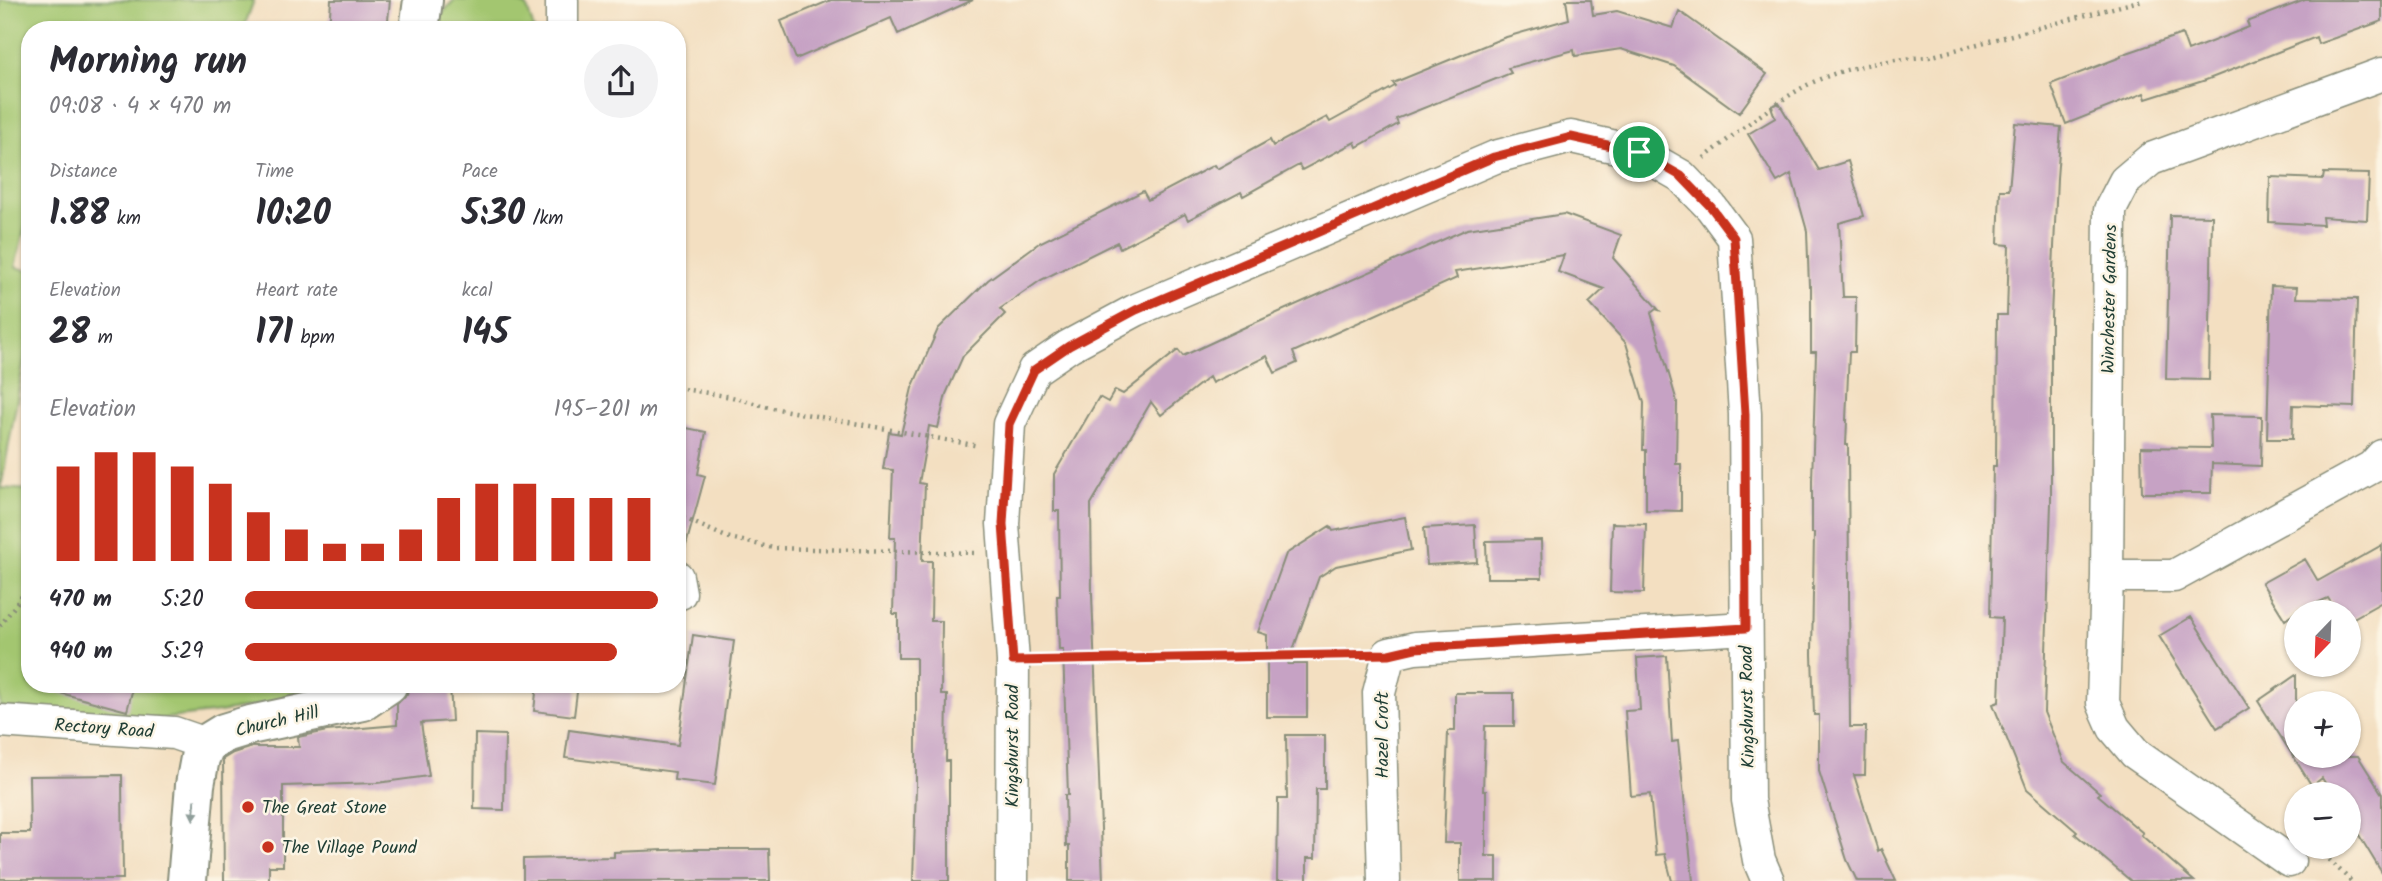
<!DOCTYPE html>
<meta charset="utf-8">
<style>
body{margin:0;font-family:Kalam,sans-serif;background:#f2f2f3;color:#2b2b33;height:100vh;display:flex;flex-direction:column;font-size:26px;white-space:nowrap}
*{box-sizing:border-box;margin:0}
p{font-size:23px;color:#7c7c81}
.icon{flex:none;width:38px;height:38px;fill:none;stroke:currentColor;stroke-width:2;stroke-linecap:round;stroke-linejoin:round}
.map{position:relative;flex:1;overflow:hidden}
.drawer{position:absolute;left:21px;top:21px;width:665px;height:672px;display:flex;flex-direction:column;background:#fff;border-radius:28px;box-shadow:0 2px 5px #0004}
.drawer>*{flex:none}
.needle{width:46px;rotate:203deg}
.tools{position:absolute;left:2284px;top:600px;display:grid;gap:14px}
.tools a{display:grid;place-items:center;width:77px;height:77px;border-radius:50%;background:#fff;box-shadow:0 2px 5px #0004;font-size:35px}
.pin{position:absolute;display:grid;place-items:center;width:60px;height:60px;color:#fff;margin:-30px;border:4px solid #fff;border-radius:50%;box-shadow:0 2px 7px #0007}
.round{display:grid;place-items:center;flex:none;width:74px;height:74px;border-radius:37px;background:#f2f2f3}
.headline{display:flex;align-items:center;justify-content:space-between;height:119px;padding:0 28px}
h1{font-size:38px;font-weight:600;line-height:52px}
.figures{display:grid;grid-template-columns:repeat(3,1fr);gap:10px;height:119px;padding:7px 28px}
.figures div{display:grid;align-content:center}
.figures b{font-size:35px;font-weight:600}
.figures small{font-size:19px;font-weight:400}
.figures p{font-size:19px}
.chart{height:196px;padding:14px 28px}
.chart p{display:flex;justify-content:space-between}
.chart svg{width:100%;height:126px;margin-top:7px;stroke:#c8321e;stroke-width:6}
ul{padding:0 28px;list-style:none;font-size:23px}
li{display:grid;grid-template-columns:112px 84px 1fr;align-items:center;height:52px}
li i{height:18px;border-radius:9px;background:#c8321e}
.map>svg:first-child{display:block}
</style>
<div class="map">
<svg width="2382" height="881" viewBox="0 0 2382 881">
<rect width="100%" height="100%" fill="#fcf5e5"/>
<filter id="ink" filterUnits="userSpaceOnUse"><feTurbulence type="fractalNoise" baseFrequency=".0143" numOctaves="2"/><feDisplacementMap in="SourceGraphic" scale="14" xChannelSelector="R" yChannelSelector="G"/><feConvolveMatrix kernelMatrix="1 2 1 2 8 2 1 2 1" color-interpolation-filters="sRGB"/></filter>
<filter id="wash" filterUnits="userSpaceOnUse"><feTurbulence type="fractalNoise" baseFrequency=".00686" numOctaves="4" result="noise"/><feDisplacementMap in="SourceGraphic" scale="28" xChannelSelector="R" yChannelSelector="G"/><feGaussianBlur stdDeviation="1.57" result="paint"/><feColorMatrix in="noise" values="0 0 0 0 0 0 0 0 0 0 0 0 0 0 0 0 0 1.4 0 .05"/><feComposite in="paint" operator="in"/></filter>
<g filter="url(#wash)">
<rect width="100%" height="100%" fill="#f3dfc1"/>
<!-- green -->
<path fill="#a3c66f" stroke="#618252" stroke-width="2" d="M 0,0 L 254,0 L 243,30 L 30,30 L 30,206 L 15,267 L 30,271 L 30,328 L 1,488 L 30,490 L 30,684 L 358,684 L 349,690 L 220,712 L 160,719 L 0,707 Z
M 454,0 L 512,0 L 527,7 L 534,30 L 435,30 L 436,20 Z"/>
<g id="blocks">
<!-- building -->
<path fill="#c6a2c4" d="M 331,0 L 390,0 L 387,30 L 329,30 Z
M 831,0 L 973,0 L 898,34 L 891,18 L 796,59 L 781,21 Z
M 1566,0 L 1591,0 L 1593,15 L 1617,11 L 1673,28 L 1679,11 L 1767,74 L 1739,113 L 1674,66 L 1621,49 L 1575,56 L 1574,50 L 1508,68 L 1511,73 L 1396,119 L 1398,124 L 1357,147 L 1355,142 L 1302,170 L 1299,165 L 1243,196 L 1241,192 L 1188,220 L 1185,214 L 1120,248 L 1117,242 L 1041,280 L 1000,309 L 1005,314 L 963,356 L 946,394 L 938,428 L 929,426 L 919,483 L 925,484 L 922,561 L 932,561 L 931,621 L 942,621 L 941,695 L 947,695 L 946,761 L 949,761 L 949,881 L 913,881 L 916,788 L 916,658 L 898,658 L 898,614 L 893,614 L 895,538 L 890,538 L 893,470 L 883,469 L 889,432 L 901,434 L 912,388 L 938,329 L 988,280 L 1039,243 L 1143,191 L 1148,200 L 1214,165 L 1217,169 L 1270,140 L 1273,146 L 1327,117 L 1330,122 L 1395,86 L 1393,83 L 1503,38 L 1569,19 Z
M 2305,0 L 2382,0 L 2382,21 L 2318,44 L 2316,37 L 2206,80 L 2146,99 L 2144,93 L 2066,124 L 2051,84 L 2121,57 L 2121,55 L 2182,34 L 2188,51 L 2249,27 L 2247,22 Z
M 1779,103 L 1819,170 L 1848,161 L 1864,216 L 1839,223 L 1843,297 L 1856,297 L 1855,352 L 1849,352 L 1846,420 L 1847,420 L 1846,445 L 1848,445 L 1850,727 L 1866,727 L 1865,775 L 1854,775 L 1878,851 L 1881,849 L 1896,881 L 1857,881 L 1847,860 L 1819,771 L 1819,715 L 1814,715 L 1812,654 L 1814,533 L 1812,533 L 1812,481 L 1816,352 L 1811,352 L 1811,286 L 1809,286 L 1807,231 L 1791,174 L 1777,182 L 1748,134 L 1775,118 L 1771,106 Z
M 2015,123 L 2061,127 L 2057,178 L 2051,316 L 2051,503 L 2044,712 L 2064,762 L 2100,793 L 2098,795 L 2143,833 L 2141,835 L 2194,881 L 2131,881 L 2075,834 L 2077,832 L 2027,789 L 1993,704 L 1999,702 L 2002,618 L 1990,617 L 1993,466 L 1996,466 L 1997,315 L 2007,315 L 2009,245 L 1998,244 L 2000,190 L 2009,190 Z
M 2324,173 L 2369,174 L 2367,220 L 2322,217 L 2323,225 L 2269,222 L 2270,177 L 2323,179 Z
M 1564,214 L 1621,235 L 1613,258 L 1659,310 L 1656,309 L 1651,313 L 1677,402 L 1676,464 L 1681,464 L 1681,511 L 1646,510 L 1646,450 L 1643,450 L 1644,403 L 1626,343 L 1589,303 L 1604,289 L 1558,272 L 1564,255 L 1455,272 L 1457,278 L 1293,352 L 1297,363 L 1275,373 L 1267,356 L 1212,383 L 1209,377 L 1161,415 L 1151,402 L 1091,504 L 1092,595 L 1103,881 L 1069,881 L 1069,846 L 1066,846 L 1065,795 L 1068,795 L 1063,650 L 1059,650 L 1057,596 L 1060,596 L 1059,511 L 1054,511 L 1054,474 L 1099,397 L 1108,402 L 1115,390 L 1123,394 L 1178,350 L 1183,356 L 1243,328 L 1467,229 Z
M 2170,215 L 2212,216 L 2209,380 L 2166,379 Z
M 2271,286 L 2297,287 L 2296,298 L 2357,299 L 2354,407 L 2293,405 L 2292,439 L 2267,439 Z
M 2210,415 L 2262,416 L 2261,466 L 2212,464 L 2212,462 L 2211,493 L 2142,493 L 2141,447 L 2211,448 Z
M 677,426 L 706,432 L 698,474 L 705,476 L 685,549 L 677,548 Z
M 1405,517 L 1411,550 L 1336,566 L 1319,577 L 1288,664 L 1307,664 L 1307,717 L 1267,717 L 1267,635 L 1258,632 L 1286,554 L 1330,526 L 1333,531 Z
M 1612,523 L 1646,524 L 1644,593 L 1610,592 Z
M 1475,525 L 1477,562 L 1427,565 L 1424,528 Z
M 1541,540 L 1542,578 L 1487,578 L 1486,541 Z
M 2382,545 L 2382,602 L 2348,621 L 2348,612 L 2337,612 L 2328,598 L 2296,612 L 2285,620 L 2262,583 L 2305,559 L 2318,581 Z
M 2191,617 L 2249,708 L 2217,728 L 2159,636 Z
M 693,635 L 734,641 L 715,785 L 674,780 L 675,772 L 565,758 L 569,730 L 678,745 Z
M 1667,656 L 1672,742 L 1678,741 L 1693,881 L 1672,881 L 1665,854 L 1656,855 L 1650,794 L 1631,796 L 1625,711 L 1640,710 L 1637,658 Z
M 2296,675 L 2296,756 L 2358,756 L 2382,794 L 2382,873 L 2348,817 L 2348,794 L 2332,794 L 2322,778 L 2312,786 L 2258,701 Z
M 54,684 L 134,684 L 127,711 L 53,691 Z
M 410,684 L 450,684 L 452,721 L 421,723 L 429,776 L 377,783 L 283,786 L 283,866 L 269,866 L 269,881 L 224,881 L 223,759 L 233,753 L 252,747 L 299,747 L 298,737 L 327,731 L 397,725 L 397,704 L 407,694 Z
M 537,684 L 578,684 L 574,716 L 534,711 Z
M 1455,693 L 1514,693 L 1514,726 L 1485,726 L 1483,791 L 1486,791 L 1486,856 L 1497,856 L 1497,881 L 1460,881 L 1460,843 L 1444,843 L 1448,731 L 1455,731 Z
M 475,734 L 505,735 L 504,810 L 474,809 Z
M 1286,735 L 1325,735 L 1325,789 L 1316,789 L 1315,858 L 1307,858 L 1307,881 L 1277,881 L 1278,799 L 1287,799 Z
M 122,775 L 123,879 L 0,879 L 0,833 L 30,833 L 29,776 Z
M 692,849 L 769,849 L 770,881 L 523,881 L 523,859 L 614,857 L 614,852 Z"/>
</g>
</g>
<g filter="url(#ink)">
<use href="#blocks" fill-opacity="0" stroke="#898e7a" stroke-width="2"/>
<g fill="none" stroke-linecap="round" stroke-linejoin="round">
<defs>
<path id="minor" d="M 562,30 L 562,0
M 2107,576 L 2110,210 L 2125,181 L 2151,159 L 2382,74
M 677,577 L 680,593
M 0,721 L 174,733 L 206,744
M 2289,861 L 2135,753 L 2114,728 L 2103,703 L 2107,576 L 2174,576 L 2372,467 L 2382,456
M 1012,881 L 1013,661 L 1003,524 L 1009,424 L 1034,370 L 1069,346 L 1136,310 L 1495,157 L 1571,137 L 1639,152 L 1681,176 L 1711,207 L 1734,238 L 1745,414 L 1748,800 L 1759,860 L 1768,881
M 1384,881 L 1379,693 L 1389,654 L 1415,648 L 1746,628"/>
<path id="tertiary" d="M 419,30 L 423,0
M 187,881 L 195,785 L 200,758 L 206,744 L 224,733 L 250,725 L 363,701 L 388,684"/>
</defs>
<!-- minor casing -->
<use href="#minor" stroke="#898e7a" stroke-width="35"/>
<!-- tertiary casing -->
<use href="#tertiary" stroke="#898e7a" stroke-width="42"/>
<!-- path -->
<path stroke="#898e7a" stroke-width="4.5" stroke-dasharray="2 5" stroke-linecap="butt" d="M 1704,158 C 1735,134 1766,109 1800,89 C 1836,68 1888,59 1929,57 L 2143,0
M 677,388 L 732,397 L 772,408 L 979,446
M 677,515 L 726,537 L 773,548 L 975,553
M 0,626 L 30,585
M 1044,661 L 1357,655
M 2319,850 L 2351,881"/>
<!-- minor -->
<use href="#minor" stroke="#fff" stroke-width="32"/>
<!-- tertiary -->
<use href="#tertiary" stroke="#fff" stroke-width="38"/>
</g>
<!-- one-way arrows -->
<defs><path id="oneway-solid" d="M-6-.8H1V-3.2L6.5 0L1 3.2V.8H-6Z" transform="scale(1.75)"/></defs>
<use fill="#8f9e9a" href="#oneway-solid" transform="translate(194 810) rotate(94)"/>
</g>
<g fill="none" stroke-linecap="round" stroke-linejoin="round" filter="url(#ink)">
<defs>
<path id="route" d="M 1571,137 L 1639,152 L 1681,176 L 1711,207 L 1734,238 L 1745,414 L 1746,628 L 1415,648 L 1389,654 L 1013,661 L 1003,524 L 1009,424 L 1034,370 L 1069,346 L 1136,310 L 1494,157 Z"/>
</defs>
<!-- route casing -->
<use href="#route" stroke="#fff" stroke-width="14"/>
<!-- route -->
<use href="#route" stroke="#c8321e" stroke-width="9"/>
</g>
<!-- markers -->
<g fill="#c8321e" stroke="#fcf5e5" stroke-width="2.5">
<circle cx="248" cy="807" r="7"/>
<circle cx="268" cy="847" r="7"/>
</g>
<g text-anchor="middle" stroke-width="5" stroke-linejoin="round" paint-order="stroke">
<!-- street labels -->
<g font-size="18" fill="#1f3d34" stroke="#fcf5e5">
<text transform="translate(2109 299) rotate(-89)" y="6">Winchester Gardens</text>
<text transform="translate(1747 707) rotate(-91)" y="6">Kingshurst Road</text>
<text transform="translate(277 721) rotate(-13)" y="6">Church Hill</text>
<text transform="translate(104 728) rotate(4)" y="6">Rectory Road</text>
<text transform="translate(1382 735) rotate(-90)" y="6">Hazel Croft</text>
<text transform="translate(1012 746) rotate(-90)" y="6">Kingshurst Road</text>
</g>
<!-- poi labels -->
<g font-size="18" fill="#1f3d34" stroke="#fcf5e5" text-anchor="start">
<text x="262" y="813">The Great Stone</text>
<text x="282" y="853">The Village Pound</text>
</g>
</g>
</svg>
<div class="tools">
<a><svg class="needle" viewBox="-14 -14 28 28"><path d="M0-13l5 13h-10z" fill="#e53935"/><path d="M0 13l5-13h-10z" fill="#7c7c81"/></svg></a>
<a>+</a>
<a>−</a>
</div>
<div class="pin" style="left:1639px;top:152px;background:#1e9e55"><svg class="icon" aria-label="arrive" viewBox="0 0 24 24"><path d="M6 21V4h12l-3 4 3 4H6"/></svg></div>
<section class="drawer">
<div class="headline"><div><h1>Morning run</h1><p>09:08 · 4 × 470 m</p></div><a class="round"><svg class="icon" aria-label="share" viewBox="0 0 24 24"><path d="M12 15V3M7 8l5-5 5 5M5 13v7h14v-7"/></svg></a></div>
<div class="figures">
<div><p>Distance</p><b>1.88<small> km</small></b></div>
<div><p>Time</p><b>10:20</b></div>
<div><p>Pace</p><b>5:30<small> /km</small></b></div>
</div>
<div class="figures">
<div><p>Elevation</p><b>28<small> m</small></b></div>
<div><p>Heart rate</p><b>171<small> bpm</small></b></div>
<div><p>kcal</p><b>145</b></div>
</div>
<div class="chart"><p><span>Elevation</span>195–201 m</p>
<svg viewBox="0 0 160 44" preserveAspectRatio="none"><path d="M5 44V11M15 44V6M25 44V6M35 44V11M45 44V17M55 44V27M65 44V33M75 44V38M85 44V38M95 44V33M105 44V22M115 44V17M125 44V17M135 44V22M145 44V22M155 44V22"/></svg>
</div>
<ul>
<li><b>470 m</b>5:20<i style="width:100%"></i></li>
<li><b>940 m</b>5:29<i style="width:90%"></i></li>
</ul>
</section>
</div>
